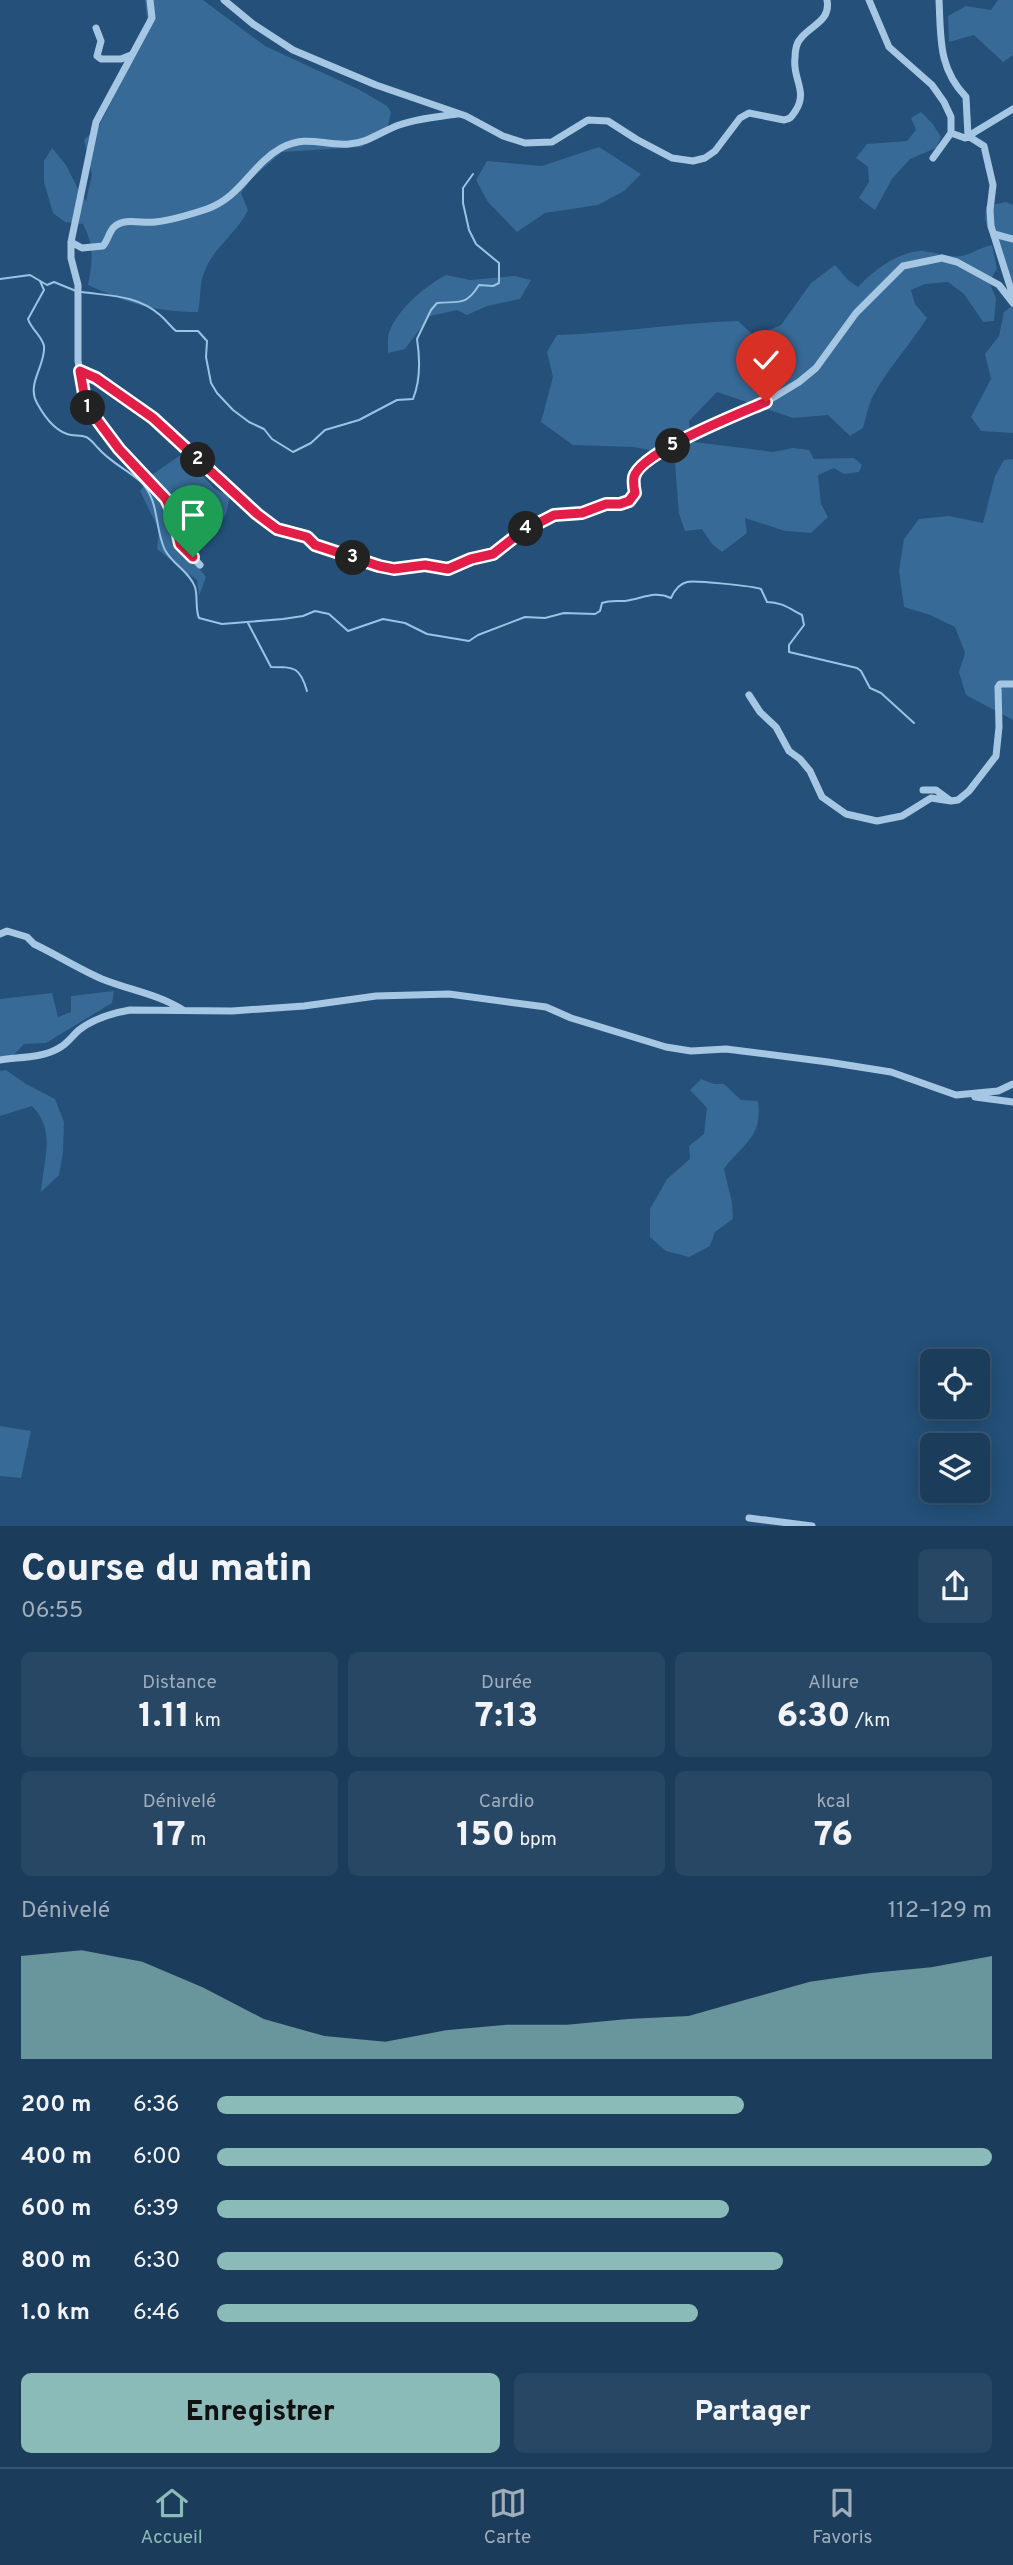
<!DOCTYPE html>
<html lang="fr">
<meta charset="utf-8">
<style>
body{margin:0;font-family:Overpass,sans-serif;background:#284764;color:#f1f3f6;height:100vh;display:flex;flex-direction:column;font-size:26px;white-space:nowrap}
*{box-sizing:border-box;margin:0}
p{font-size:23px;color:#a0adbb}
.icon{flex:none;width:38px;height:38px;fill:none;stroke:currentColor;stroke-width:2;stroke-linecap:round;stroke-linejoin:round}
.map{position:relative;height:1526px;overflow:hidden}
.drawer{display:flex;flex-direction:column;background:#1b3c5b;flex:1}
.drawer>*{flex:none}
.controls{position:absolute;left:920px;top:1349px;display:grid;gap:14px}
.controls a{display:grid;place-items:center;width:70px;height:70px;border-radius:10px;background:#1b3c5b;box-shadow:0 4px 18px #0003,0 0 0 2px #395671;font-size:35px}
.pin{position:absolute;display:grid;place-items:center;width:60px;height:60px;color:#fff;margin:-72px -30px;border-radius:50% 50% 50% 0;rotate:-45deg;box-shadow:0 0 7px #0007}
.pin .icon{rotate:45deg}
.km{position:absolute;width:35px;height:35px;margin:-18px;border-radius:50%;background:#222;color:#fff;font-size:19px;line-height:35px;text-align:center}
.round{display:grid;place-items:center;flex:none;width:74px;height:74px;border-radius:10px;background:#284764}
.headline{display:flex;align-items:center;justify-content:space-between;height:119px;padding:0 21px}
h1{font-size:38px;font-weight:800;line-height:52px}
.figures{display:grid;grid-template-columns:repeat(3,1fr);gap:10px;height:119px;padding:7px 21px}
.figures div{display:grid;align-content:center;border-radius:10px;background:#284764;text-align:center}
.figures b{font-size:35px;font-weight:800}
.figures small{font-size:19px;font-weight:400}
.figures p{font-size:19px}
.chart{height:196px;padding:14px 21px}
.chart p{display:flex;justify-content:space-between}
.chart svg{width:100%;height:126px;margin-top:7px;fill:#8bbbb9;opacity:.7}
.primary-button{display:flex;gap:14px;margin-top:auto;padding:14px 21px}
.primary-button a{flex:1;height:80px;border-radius:10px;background:#8bbbb9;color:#111;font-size:28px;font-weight:800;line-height:80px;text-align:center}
.primary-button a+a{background:#284764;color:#f1f3f6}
ul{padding:0 21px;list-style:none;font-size:23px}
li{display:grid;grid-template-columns:112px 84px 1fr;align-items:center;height:52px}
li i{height:18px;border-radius:9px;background:#8bbbb9}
.tab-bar{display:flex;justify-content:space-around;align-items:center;height:98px;border-top:2px solid #395671;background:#1b3c5b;font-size:19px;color:#a0adbb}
.tab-bar a{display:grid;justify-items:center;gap:4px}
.tab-bar .on{color:#8bbbb9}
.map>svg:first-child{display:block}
</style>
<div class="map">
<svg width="1013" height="1526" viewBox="0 0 1013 1526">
<rect width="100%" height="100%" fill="#245079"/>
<!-- green -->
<path fill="#376a96" d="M 145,0 L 203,0 L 265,46 L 360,90 L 387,106 L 391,112 L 387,130 L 362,147 L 282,152 L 253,177 L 241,193 L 248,210 C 237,234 213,247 204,273 C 199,285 201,299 198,312 C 153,312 128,303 88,285 C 93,261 94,246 83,224 L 65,222 L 53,213 L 44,182 L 44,161 L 52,148 L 66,165 L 79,191 L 86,201 L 92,175 L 84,140 L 99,126 L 148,30 Z
M 998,0 L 1013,0 L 1013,55 L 1003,62 L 974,35 L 949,42 L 948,16 L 966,6 L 991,10 Z
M 921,112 L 932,123 L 941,137 L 936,148 L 910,159 L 892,179 L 875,210 L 859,198 L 869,182 L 868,167 L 856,158 L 867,144 L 907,141 L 916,130 L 911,118 Z
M 599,147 L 641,174 L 624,191 L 598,205 L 545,213 L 517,232 L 488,202 L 476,180 L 487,161 L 542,166 Z
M 1006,202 L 1013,205 L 1013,283 L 988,230 L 985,219 L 986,206 Z
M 992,245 L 997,269 L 989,282 L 996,298 L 994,321 L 983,322 L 964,294 L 948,282 L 925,284 L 911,290 L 915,304 L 927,318 C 910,345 888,368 873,396 C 868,406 866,418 863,428 L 850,436 L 828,415 L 793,418 L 717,392 L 689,421 L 690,433 L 694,442 L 773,452 L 793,448 L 809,450 L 814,459 L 854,458 L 862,465 L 859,472 L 844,474 L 834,468 L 818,475 L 821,504 L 828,517 L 811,533 L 785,531 L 745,518 L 747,533 L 722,552 L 712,544 L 702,529 L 685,531 L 679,514 L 675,463 L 660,452 L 634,447 L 573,445 L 541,422 L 553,377 L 547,352 L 557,335 C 618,333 677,323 738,321 L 754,336 L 781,325 L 811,283 L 835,265 L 848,280 L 858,287 C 872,271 901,250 923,251 C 935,252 950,258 961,256 C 972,254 981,247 992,245 Z
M 446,275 L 470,280 L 515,276 L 531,280 L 520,299 L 487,306 L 467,315 L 457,310 L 430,316 L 405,349 L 388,353 C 388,346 387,336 390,330 C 400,307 424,287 446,275 Z
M 1013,305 L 1013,433 L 981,431 L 971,417 L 991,379 L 985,354 L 999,336 L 1004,312 Z
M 182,454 L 199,462 L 199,472 L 215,489 L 230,496 L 226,514 L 219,524 L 200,504 L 182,497 L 167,510 C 177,536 189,556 206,577 L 199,596 L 197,580 L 157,549 L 159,530 L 140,491 L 153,474 Z
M 1013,459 L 1013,720 L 966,695 L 959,672 L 965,653 L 955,627 L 930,615 L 904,607 L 899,571 L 904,539 L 919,519 L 949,516 L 983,523 L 995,476 L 1004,460 Z
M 114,991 L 112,1003 L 46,1043 L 24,1044 L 10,1059 L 0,1062 L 0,999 L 52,993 L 58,1017 L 71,1012 L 71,996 Z
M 6,1070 L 26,1084 L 55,1099 L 64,1122 L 63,1152 L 59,1175 L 41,1192 C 43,1160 57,1132 32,1106 L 0,1116 L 0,1071 Z
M 701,1079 L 714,1084 L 724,1084 L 741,1100 L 758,1101 C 763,1138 743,1143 724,1169 L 732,1203 L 733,1219 L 715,1232 L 710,1246 L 689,1257 L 666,1251 L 650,1237 L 650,1209 L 667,1179 L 690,1159 L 689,1146 L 704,1134 L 707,1108 L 690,1090 Z
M 0,1426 L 31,1431 L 21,1478 L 0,1476 Z"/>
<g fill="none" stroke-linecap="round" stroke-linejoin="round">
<!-- stream -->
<path stroke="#9ac3e5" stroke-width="2" d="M 0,279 L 30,275 L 47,285 L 54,282 L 76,291
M 40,281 L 44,290 L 28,319 C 31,329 42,336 44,346 C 46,365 26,384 37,403 C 44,416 55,432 71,435 C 76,436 81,435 86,437 C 91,439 94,444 98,448 C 110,462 126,469 140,481 C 160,500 154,527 165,550 C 173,565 189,571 195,587 C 198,597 195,609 199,618 L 222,624 L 283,619 L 303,616 L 315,611 L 329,614 L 348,631 L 383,619 L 405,623 L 427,634 L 469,641 L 478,635 L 525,617 L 545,618 L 564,613 L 595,614 L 600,611 L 602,603 C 609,600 617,601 625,601 C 642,599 654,590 671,598 C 674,591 679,584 687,582 C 693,580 753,586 761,589 L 767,602 C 782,602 790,609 802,615 L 804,625 L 789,645 L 789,652 L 857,668 L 861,671 L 870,688 L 881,693 L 914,723
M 82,292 C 110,296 137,295 160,315 C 166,320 170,326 176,331 L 198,331 L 207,341 L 206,357 L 211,383 L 217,393 L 233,410 L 249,422 L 264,429 L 272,439 L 293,452 L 311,443 L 325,430 L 359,420 L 397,400 L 413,399 C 421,379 420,358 417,339 L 431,310 L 437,303 C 460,301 466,306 479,285 L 493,286 L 499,283 L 499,263 L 476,244 L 469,230 L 463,203 L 463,188 L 473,174
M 248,623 L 271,667 C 295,667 300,667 307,691"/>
<!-- minor -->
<path stroke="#a6c7e4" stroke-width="7" d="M 150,0 L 152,18 L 96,122 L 71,242 L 71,258 L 78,285 L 78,361 L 86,405 L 119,449 L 166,499 L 173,514 L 180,544 L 200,565
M 224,0 L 253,24 L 293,50 L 376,85 L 466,116 L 503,136 L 525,143 L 552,142 L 588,120 L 608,121 L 636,139 L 672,158 L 693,161 L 705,158 L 715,151 L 740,118 L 749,113 L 784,120 C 791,119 792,116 796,110 C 808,91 792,78 795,58 C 795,51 796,43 801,38 C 811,25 831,21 827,0
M 869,0 L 889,47 L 932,85 L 944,102 L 951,117 L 951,133
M 939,0 C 941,38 938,68 966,97 L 968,136 L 984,146 L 993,185 L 990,210 L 991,226 L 1013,296
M 96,28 L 101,41 L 97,56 L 101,59 L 121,59 L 131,55
M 933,158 L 951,133 L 965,138 L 1013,109
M 994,234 L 1013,239
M 71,242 L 82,248 L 103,246 C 108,240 109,232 114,227 C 125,217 142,224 155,222 C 172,220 192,214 207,209 C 241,197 252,164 281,148 C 307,134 323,146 349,144 C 368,143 382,131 399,125 C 418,118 437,117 457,114
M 80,371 L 96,378 L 153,418 L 256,514 L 277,529 L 307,537 L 315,545 L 379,566 L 394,569 L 425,565 L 448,569 L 471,559 L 493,554 L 521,532 L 554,515 L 581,513 L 606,504 L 620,504 L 629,501 L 635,493 L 634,476 L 639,469 L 660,450 L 766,402 L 799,382 L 816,368 L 856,313 L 903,266 L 942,258 L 957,262 L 999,285 L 1013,303
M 749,695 L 760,712 L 776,727 L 789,751 L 800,759 L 810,771 L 822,797 L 846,814 L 877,821 L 902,816 L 931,798 L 951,801
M 923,790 L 936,790 L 951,801 L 958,800 L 969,791 L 996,756 L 999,727 L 998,687 L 1000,684 L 1013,684
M 0,934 L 7,931 L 27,937 L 34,944 C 57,955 79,969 102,979 C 129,990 158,994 183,1010
M 0,1060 C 18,1057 43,1058 59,1048 C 67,1044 72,1036 79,1030 C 93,1019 113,1013 130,1010 L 232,1011 L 304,1006 L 376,996 L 449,994 L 546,1007 L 571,1018 L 666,1047 L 691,1051 L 726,1049 L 828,1062 L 891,1072 L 956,1095 L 998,1091 L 1013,1084
M 975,1097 L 1013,1102
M 749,1518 L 812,1526"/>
</g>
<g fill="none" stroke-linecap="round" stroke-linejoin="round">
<defs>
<path id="route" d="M 193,557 L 180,544 L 173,514 L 166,499 L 119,449 L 86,405 L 80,371 L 96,378 L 153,418 L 257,514 L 277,529 L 307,537 L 315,545 L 379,566 L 394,569 L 425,565 L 448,569 L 471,559 L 493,554 L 521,532 L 554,515 L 582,513 L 606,504 L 620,504 L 629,501 L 635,493 C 634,488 633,482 634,477 C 640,452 741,413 766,402"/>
</defs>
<!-- route casing -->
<use href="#route" stroke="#fff" stroke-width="14"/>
<!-- route -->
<use href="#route" stroke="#e11d48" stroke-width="9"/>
</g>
</svg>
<div class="controls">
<a><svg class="icon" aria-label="locate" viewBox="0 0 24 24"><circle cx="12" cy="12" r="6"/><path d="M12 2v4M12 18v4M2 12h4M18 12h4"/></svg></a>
<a><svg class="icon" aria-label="layers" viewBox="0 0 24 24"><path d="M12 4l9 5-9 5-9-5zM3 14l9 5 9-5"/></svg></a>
</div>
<div class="pin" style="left:193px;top:557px;background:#1e9e55"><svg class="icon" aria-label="arrive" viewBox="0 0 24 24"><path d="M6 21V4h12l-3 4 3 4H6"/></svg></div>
<div class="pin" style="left:766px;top:402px;background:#d93025"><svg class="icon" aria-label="check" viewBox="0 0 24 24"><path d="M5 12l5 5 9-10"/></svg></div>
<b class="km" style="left:88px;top:408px">1</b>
<b class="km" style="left:198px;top:460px">2</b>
<b class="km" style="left:353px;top:558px">3</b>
<b class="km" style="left:526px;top:529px">4</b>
<b class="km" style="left:673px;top:446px">5</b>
</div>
<section class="drawer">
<div class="headline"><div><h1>Course du matin</h1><p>06:55</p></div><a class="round"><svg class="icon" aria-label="share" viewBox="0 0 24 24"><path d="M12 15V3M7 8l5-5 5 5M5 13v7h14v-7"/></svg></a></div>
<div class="figures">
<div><p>Distance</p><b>1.11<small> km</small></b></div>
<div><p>Durée</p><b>7:13</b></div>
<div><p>Allure</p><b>6:30<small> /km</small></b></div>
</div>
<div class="figures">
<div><p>Dénivelé</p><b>17<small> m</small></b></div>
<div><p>Cardio</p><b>150<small> bpm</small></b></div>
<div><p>kcal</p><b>76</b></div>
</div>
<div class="chart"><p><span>Dénivelé</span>112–129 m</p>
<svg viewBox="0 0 160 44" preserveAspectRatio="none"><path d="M0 44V8L10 6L20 10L30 19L40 30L50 36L60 38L70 34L80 32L90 32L100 30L110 29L120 23L130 17L140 14L150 12L160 8V44z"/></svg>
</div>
<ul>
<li><b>200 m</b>6:36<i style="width:68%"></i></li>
<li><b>400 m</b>6:00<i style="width:100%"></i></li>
<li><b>600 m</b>6:39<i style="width:66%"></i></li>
<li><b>800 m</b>6:30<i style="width:73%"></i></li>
<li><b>1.0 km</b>6:46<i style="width:62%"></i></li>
</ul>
<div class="primary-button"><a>Enregistrer</a><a>Partager</a></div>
</section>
<nav class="tab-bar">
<a class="on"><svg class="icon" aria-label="home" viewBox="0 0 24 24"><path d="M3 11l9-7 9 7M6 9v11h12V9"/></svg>Accueil</a>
<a><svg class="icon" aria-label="map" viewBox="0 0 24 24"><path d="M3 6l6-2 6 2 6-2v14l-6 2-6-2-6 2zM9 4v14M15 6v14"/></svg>Carte</a>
<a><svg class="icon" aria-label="saved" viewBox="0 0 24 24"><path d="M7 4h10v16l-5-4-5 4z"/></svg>Favoris</a>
</nav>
